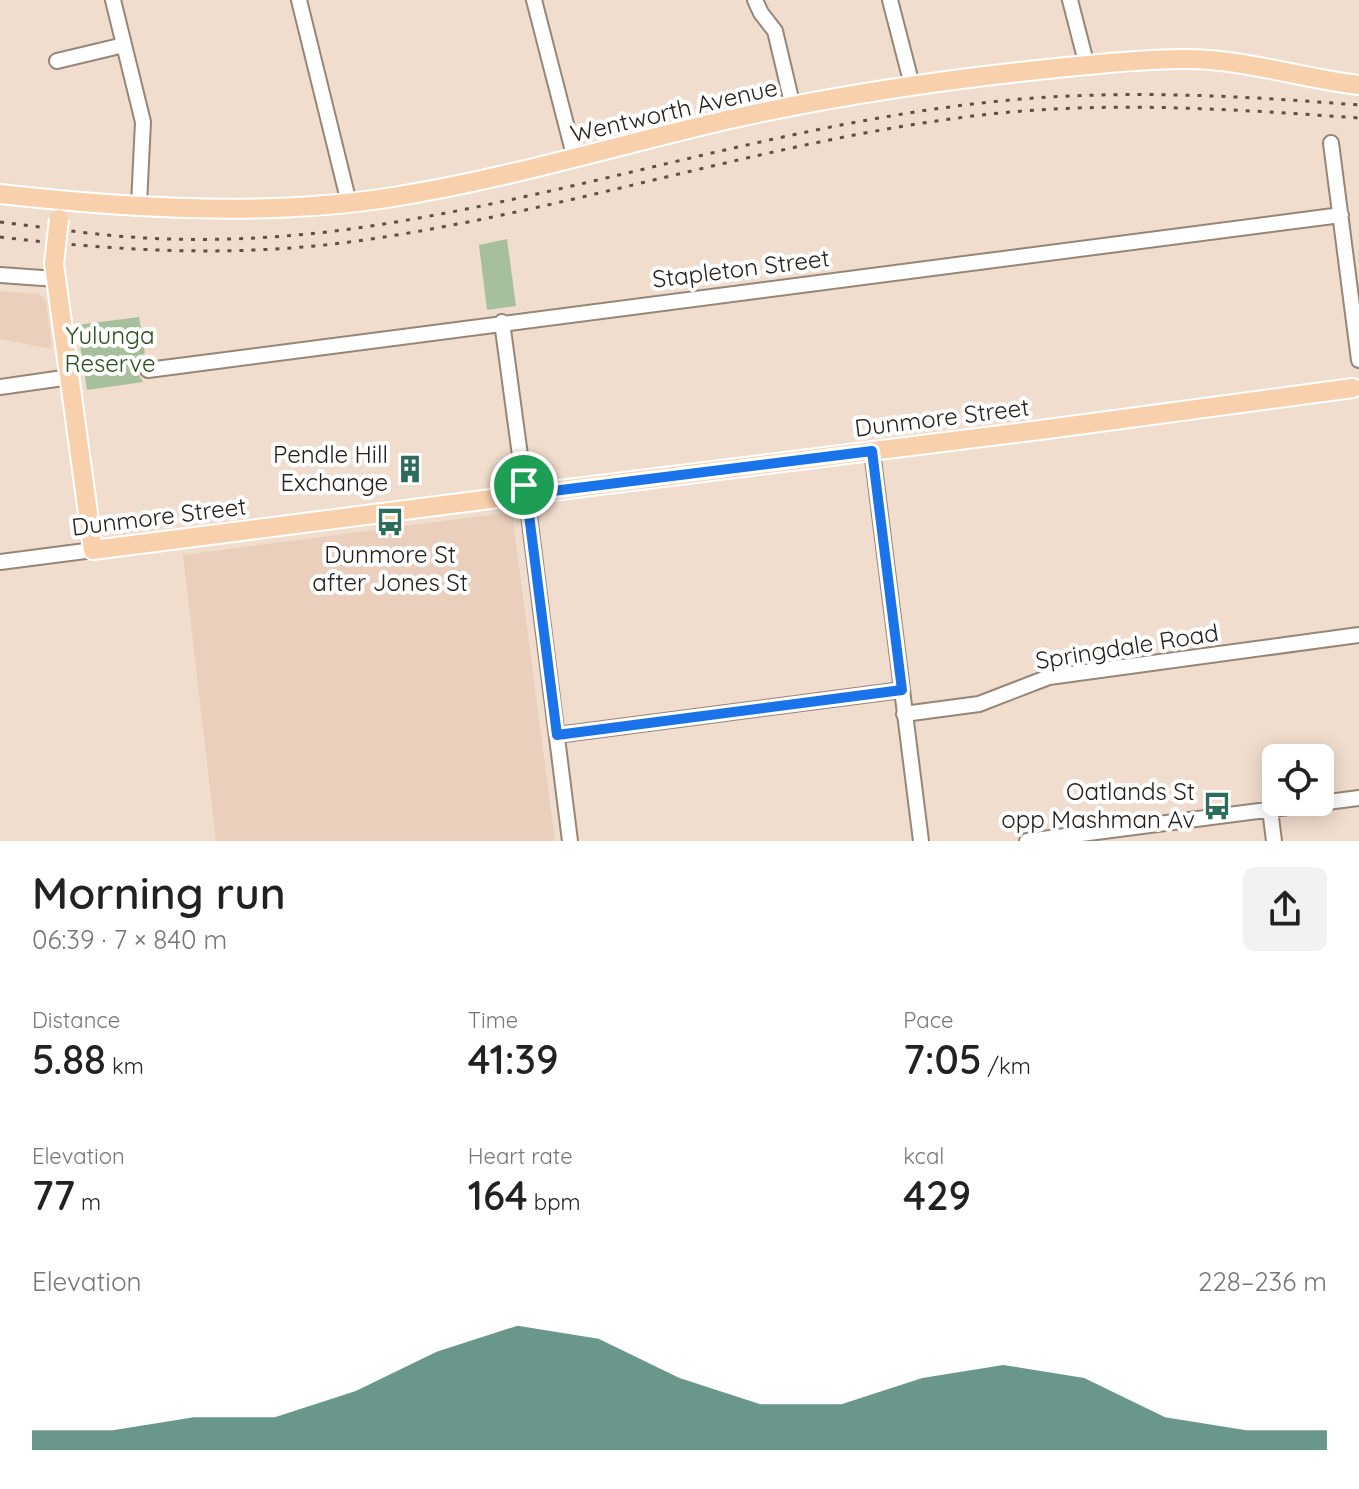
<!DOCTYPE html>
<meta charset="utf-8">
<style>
body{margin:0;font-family:Quicksand,sans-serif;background:#f2f2f2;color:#222;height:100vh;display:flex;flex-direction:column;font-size:30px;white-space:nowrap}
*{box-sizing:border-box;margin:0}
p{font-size:26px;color:#767676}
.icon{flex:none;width:44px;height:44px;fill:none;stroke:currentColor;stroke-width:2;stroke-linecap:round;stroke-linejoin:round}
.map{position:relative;height:841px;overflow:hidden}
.panel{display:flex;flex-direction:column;background:#fff;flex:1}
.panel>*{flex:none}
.fabs{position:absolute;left:1262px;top:744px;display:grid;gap:16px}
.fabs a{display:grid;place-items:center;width:72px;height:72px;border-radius:12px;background:#fff;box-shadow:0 4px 20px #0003;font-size:40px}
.pin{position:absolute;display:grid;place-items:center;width:68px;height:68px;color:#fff;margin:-34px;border:4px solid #fff;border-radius:50%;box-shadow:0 2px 8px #0007}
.round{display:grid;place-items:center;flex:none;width:84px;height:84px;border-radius:12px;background:#f2f2f2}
.headline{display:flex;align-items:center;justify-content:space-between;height:136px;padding:0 32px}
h1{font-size:44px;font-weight:600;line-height:60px}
.figures{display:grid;grid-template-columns:repeat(3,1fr);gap:12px;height:136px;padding:8px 32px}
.figures div{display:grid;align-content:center}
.figures b{font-size:40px;font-weight:600}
.figures small{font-size:22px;font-weight:400}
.figures p{font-size:22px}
.chart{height:224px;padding:16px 32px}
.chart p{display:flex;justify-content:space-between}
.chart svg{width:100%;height:144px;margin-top:8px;fill:#2c6c5b;opacity:.7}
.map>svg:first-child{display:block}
</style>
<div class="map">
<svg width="1359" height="841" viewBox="0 0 1359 841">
<rect width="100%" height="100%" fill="#f1ddcd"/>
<!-- built -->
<path fill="#ead0bc" d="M 0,291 L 39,294 L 46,301 L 52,349 L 0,339 Z
M 512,512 L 555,841 L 216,841 L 183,555 Z"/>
<!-- green -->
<path fill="#a6bf9d" d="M 507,239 L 516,306 L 487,310 L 479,245 Z
M 139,317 L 145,353 L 139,357 L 136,370 L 143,382 L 87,390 L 77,325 Z"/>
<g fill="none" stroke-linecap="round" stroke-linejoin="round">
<defs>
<path id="minor" d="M 113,0 L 143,122 L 139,204
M 299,0 L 349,203
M 534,0 L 575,159
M 755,0 L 761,13 L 775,31 L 793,107
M 890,0 L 912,85
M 1070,0 L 1087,66
M 57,61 L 124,45
M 1331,143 L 1359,360
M 0,275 L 56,279
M 502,322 L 524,485
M 148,370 L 1341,215
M 0,387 L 70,377
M 872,451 L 921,841
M 528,507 L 570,841
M 0,562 L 93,550
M 904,714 L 979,704 L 1049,677 L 1359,635
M 557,735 L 902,690
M 1270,809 L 1274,841
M 1027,841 L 1359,798"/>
<path id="major" d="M 0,194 C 122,208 271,217 393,197 C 507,179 617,145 730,119 C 838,95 947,79 1057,68 C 1099,64 1140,59 1181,59 C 1242,58 1299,78 1359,85
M 54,264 L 93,550 L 514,496
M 536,493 L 1040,430 L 1353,388
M 514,496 L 518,504 L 528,507 L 534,503 L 536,493"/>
</defs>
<!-- minor casing -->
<use href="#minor" stroke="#978577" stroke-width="18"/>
<!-- major casing -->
<use href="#major" stroke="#fff" stroke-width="22"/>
<!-- minor -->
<use href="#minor" stroke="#fff" stroke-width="14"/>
<!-- major -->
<use href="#major" stroke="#f9d0ac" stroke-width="18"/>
<!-- rail -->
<path stroke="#5b5048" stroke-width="3" stroke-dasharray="4 8" stroke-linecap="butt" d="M 0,222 C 57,229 114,238 172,239 C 238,241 306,236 371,226 C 574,195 770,128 973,104 C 1102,88 1230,95 1359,105
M 0,237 C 125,252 247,258 371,239 C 574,209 770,141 973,116 C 1102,100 1230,109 1359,118"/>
<defs>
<path id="major-bridge" d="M 54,264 L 59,219"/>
</defs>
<!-- major-bridge casing -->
<use href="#major-bridge" stroke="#fff" stroke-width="22" stroke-linecap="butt"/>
<!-- major-bridge -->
<use href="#major-bridge" stroke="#f9d0ac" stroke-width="18"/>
</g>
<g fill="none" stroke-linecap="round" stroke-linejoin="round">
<defs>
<path id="route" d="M 872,451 L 902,690 L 557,735 L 528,507 C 516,507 511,498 518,488 L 527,485 L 536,493 L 545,492 Z"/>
</defs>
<!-- route casing -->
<use href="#route" stroke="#fff" stroke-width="16"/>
<!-- route -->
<use href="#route" stroke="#1a73e8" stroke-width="10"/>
</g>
<!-- icons -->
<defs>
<symbol id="building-bare" viewBox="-9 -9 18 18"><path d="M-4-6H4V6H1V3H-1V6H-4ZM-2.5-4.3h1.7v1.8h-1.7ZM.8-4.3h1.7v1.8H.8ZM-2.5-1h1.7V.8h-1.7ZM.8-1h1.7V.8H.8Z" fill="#2c6c5b" stroke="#fff" stroke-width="2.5" paint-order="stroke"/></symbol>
<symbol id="bus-bare" viewBox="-9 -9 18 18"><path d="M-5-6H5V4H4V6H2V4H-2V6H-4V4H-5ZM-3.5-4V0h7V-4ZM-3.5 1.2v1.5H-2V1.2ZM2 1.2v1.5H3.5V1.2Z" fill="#2c6c5b" stroke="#fff" stroke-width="2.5" paint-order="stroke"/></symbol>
</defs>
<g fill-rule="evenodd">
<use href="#building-bare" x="390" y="449" width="40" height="40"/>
<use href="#bus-bare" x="370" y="502" width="40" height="40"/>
<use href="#bus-bare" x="1197" y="786" width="40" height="40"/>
</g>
<g text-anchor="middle" stroke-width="8" stroke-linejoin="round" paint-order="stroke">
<!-- street labels -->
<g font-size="24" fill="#27201a" stroke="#fff">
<text transform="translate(674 111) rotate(-13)" y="8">Wentworth Avenue</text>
<text transform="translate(741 269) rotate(-7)" y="8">Stapleton Street</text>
<text transform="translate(942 418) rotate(-7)" y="8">Dunmore Street</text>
<text transform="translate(159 517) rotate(-7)" y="8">Dunmore Street</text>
<text transform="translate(1127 647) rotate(-9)" y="8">Springdale Road</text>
</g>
<!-- park labels -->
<g font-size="24" fill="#2a4f1a" stroke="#fff">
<text x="110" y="344">Yulunga<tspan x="110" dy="28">Reserve</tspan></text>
</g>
<!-- poi labels -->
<g font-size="24" fill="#27201a" stroke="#fff" text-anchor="end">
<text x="388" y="463">Pendle Hill<tspan x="388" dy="28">Exchange</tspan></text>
<text x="390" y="563" text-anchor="middle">Dunmore St<tspan x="390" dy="28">after Jones St</tspan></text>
<text x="1195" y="800">Oatlands St<tspan x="1195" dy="28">opp Mashman Av</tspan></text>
</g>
</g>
</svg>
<div class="fabs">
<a><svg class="icon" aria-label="locate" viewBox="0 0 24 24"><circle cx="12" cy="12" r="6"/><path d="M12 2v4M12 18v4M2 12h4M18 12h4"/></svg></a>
</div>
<div class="pin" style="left:524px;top:485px;background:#1e9e55"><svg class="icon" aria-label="arrive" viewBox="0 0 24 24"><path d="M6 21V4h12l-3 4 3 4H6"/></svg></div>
</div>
<section class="panel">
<div class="headline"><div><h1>Morning run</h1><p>06:39 · 7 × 840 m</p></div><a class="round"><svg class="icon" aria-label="share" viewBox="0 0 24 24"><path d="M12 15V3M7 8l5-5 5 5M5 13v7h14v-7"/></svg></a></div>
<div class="figures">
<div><p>Distance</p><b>5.88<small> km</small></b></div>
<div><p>Time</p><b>41:39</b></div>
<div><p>Pace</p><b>7:05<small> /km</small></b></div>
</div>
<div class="figures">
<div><p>Elevation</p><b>77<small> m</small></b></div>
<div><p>Heart rate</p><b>164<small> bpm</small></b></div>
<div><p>kcal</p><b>429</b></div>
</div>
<div class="chart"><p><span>Elevation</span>228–236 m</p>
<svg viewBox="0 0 160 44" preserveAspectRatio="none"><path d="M0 44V38L10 38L20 34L30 34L40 26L50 14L60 6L70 10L80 22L90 30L100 30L110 22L120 18L130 22L140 34L150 38L160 38V44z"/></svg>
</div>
</section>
